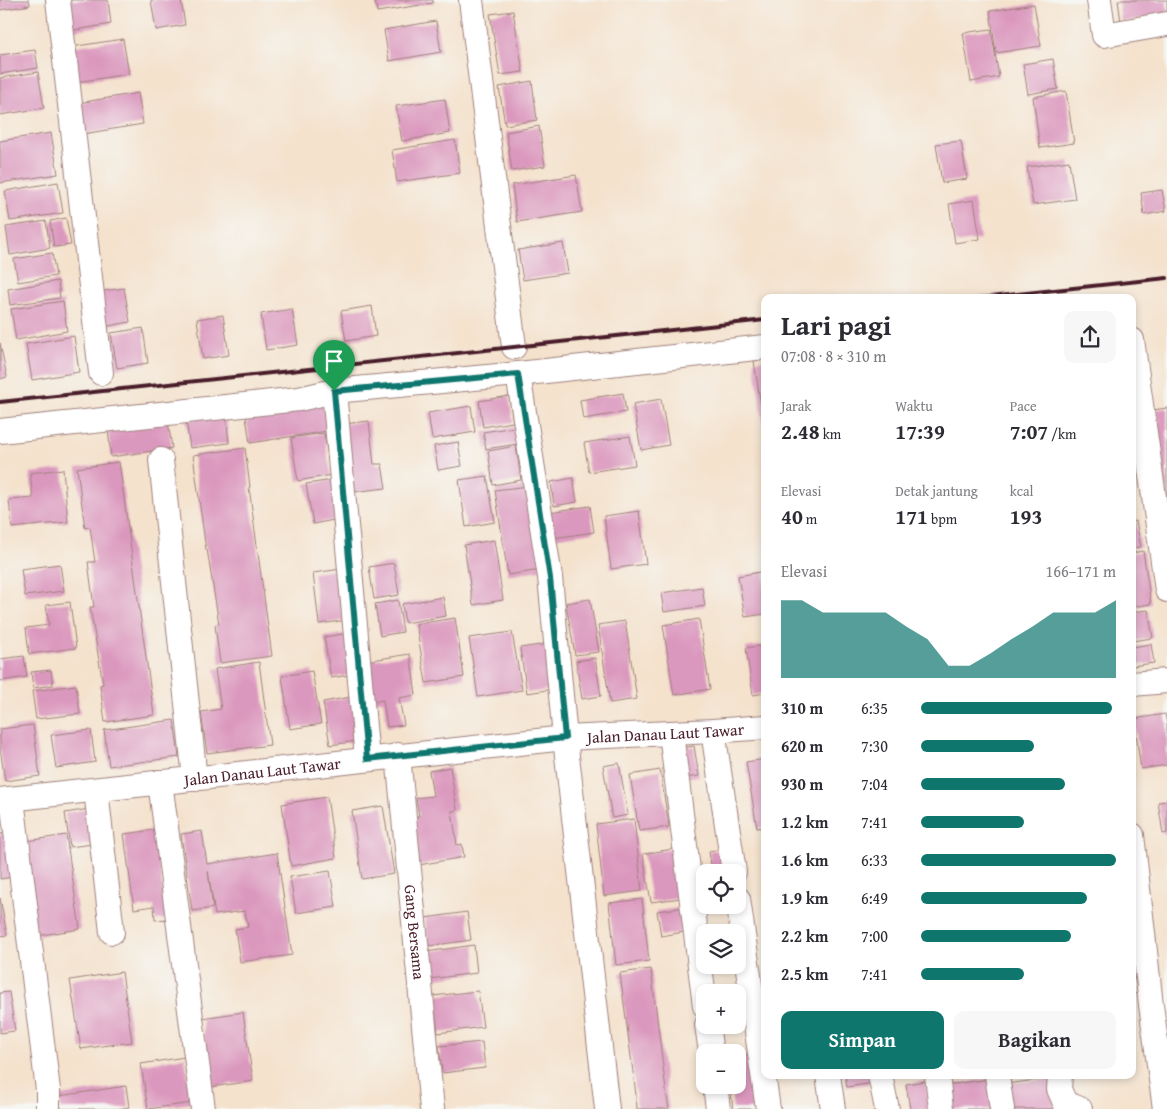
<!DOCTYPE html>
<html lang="id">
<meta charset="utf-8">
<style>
body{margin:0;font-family:"Gentium Book Plus",serif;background:#f7f7f7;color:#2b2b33;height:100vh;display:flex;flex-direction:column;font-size:19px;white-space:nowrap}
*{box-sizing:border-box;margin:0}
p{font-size:16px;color:#7c7c81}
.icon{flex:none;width:28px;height:28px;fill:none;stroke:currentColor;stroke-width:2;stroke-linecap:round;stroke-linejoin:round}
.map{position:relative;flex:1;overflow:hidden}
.sheet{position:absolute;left:761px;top:294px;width:375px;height:785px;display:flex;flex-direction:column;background:#fff;border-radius:10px;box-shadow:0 2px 8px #0003}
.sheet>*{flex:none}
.tools{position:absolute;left:696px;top:864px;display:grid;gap:10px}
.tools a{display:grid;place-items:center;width:50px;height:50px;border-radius:10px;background:#fff;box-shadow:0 2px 8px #0003;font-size:25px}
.pin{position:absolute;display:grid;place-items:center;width:42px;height:42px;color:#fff;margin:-51px -21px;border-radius:50% 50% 50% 0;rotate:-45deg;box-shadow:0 0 5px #0007}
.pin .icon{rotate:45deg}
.round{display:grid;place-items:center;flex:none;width:52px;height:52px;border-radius:10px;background:#f7f7f7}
.head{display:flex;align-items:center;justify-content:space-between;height:85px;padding:0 20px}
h1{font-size:28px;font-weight:600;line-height:38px}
.stats{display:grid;grid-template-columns:repeat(3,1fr);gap:8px;height:85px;padding:5px 20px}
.stats div{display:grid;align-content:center}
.stats b{font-size:21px;font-weight:600}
.stats small{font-size:14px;font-weight:400}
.stats p{font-size:14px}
.chart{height:140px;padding:10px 20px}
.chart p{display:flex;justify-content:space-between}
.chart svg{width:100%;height:90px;margin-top:5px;fill:#0f766e;opacity:.7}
.button{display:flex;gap:10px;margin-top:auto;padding:10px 20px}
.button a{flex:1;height:58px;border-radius:10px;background:#0f766e;color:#fff;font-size:20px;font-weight:600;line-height:58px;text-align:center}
.button a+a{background:#f7f7f7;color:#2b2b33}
ul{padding:0 20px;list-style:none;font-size:16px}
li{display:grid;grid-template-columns:80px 60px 1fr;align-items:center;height:38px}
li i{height:12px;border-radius:6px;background:#0f766e}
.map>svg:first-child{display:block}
</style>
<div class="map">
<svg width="1167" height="1109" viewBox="0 0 1167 1109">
<rect width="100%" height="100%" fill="#f6f6f2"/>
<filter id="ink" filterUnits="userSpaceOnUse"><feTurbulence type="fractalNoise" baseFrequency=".02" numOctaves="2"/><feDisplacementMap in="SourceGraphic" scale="10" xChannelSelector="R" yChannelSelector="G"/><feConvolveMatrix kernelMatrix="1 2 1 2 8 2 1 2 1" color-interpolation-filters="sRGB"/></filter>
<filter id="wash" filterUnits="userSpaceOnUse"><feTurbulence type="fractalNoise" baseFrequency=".0096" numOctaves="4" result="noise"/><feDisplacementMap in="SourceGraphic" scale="20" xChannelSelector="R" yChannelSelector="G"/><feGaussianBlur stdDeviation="1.12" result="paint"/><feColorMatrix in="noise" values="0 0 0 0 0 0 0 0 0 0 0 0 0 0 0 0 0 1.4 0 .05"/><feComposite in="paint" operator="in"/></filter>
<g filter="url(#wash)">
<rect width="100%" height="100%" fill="#f4e2cd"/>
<g id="blocks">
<!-- building -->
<path fill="#db98be" d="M 0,0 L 29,0 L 30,5 L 0,10 Z
M 64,0 L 108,0 L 111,24 L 69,31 Z
M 151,0 L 181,0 L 185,25 L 156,30 Z
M 375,0 L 433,0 L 433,3 L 377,12 Z
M 1118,0 L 1167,0 L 1167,15 L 1121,22 Z
M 1034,4 L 1041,46 L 996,53 L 990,11 Z
M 513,11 L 523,72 L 500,75 L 490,14 Z
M 436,21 L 441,52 L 389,61 L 384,30 Z
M 991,29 L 999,77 L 971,82 L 963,33 Z
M 123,39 L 129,74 L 70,83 L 64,48 Z
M 35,50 L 38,68 L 0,74 L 0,55 Z
M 1053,59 L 1058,89 L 1028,94 L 1023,64 Z
M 38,72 L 44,108 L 0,115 L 0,78 Z
M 532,81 L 537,120 L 505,125 L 499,87 Z
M 1066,91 L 1074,143 L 1040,148 L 1033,97 Z
M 138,93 L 143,124 L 83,134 L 78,103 Z
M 445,99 L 450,133 L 402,141 L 396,106 Z
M 539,126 L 545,166 L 512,171 L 506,132 Z
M 51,133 L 58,174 L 0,183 L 0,141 Z
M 455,140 L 460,173 L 397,182 L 392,150 Z
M 961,141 L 967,179 L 942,183 L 936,144 Z
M 1069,161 L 1075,199 L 1033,205 L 1027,167 Z
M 576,175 L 582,212 L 517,222 L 512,185 Z
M 58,182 L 63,213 L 10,221 L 5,191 Z
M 1162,190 L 1166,211 L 1144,215 L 1141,193 Z
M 974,200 L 980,239 L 955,243 L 949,204 Z
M 66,218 L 71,245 L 54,247 L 50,221 Z
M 46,221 L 50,248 L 10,255 L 6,227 Z
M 563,243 L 568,273 L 523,280 L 518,250 Z
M 52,253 L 56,276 L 18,282 L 14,259 Z
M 58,281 L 60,298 L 10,305 L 8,289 Z
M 124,288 L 130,322 L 103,327 L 97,292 Z
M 63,301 L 67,331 L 16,340 L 11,309 Z
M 372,306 L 376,336 L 346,341 L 341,311 Z
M 292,309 L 298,345 L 266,350 L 261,314 Z
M 223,315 L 229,355 L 203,359 L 197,319 Z
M 143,328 L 148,363 L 117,368 L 111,333 Z
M 74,336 L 79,372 L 32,380 L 26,344 Z
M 0,343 L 7,377 L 0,379 Z
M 765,359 L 765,426 L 764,426 L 754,361 Z
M 623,393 L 626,412 L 583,419 L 580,400 Z
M 509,396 L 513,422 L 483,427 L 479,401 Z
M 661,399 L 669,445 L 641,450 L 633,404 Z
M 323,404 L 327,431 L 250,443 L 246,417 Z
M 471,406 L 475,432 L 432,439 L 428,413 Z
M 1167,408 L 1167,504 L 1166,504 L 1153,410 Z
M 226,414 L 229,443 L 190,448 L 186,420 Z
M 168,421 L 172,448 L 111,457 L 108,429 Z
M 369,421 L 374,464 L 382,464 L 386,488 L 352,492 L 344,424 Z
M 515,427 L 517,444 L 486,449 L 483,432 Z
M 324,433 L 331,475 L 298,481 L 291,438 Z
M 630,436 L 635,465 L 589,472 L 584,443 Z
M 458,442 L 462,466 L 438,470 L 434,446 Z
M 516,446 L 521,480 L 493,485 L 488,451 Z
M 245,448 L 250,487 L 249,487 L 272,656 L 220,663 L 215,625 L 219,624 L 207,549 L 206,550 L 193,455 Z
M 119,462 L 154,715 L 105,722 L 100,685 L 103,684 L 90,607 L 94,607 L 88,562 L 95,562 L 90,527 L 85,528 L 77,468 Z
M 63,469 L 68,522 L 12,528 L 9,500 L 33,498 L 30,473 Z
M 487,476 L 495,522 L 466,527 L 459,480 Z
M 573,478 L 577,502 L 554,506 L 551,482 Z
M 333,480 L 339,519 L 313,524 L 306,484 Z
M 529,486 L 541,570 L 508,575 L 495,490 Z
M 590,506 L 594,532 L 553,538 L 549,512 Z
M 639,511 L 646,564 L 611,569 L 604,516 Z
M 1136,521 L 1141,547 L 1132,548 L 1132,522 Z
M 494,540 L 503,600 L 473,605 L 464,545 Z
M 1143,551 L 1151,604 L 1132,607 L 1132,553 Z
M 394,563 L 399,595 L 374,599 L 369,567 Z
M 60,564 L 64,591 L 25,596 L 21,569 Z
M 342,569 L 348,620 L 319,624 L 313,573 Z
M 765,571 L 765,614 L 745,617 L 738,576 Z
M 702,587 L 705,606 L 664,612 L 661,593 Z
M 443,597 L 446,616 L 405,623 L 402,604 Z
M 590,599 L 599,652 L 575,655 L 566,603 Z
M 398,600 L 403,632 L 380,636 L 375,604 Z
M 70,602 L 76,648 L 29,654 L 26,628 L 49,625 L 46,605 Z
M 1148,610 L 1153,638 L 1132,641 L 1132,612 Z
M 455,618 L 464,677 L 426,683 L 416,624 Z
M 699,619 L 710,689 L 674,695 L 663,625 Z
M 625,621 L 637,699 L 610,703 L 598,625 Z
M 512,632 L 522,690 L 478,697 L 469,638 Z
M 349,633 L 355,674 L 331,678 L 324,637 Z
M 547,644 L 554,689 L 527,693 L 520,648 Z
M 1151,644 L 1154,663 L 1132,666 L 1132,647 Z
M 765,645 L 765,693 L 753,695 L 746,648 Z
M 410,654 L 416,695 L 399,698 L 404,725 L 387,727 L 383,700 L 373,702 L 366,661 Z
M 24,656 L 27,677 L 0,681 L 0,659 Z
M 595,658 L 601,696 L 582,699 L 576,661 Z
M 259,662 L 270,745 L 207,753 L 201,712 L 221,709 L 215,669 Z
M 51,670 L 53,685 L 33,688 L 31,672 Z
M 312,671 L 321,724 L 290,729 L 282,676 Z
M 76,685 L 80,714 L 36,719 L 32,691 Z
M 351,697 L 358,741 L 330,745 L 323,702 Z
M 1165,714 L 1167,724 L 1167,765 L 1141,769 L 1134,719 Z
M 174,720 L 179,757 L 109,766 L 104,730 Z
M 33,725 L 40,776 L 5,781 L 0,748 L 0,729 Z
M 91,730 L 95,762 L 56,768 L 51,735 Z
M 694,746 L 699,776 L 684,778 L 679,748 Z
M 765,759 L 765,827 L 757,828 L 746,762 Z
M 619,763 L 628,815 L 612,818 L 603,766 Z
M 450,767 L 457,810 L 452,811 L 457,845 L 462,844 L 464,857 L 413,866 L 405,819 L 419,816 L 416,798 L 433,796 L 429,771 Z
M 660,770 L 669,827 L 639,831 L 630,775 Z
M 327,797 L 336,858 L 291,866 L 282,804 Z
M 1167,801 L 1167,833 L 1163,834 L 1158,802 Z
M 383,806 L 394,874 L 362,879 L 352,811 Z
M 95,808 L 100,843 L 70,847 L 65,813 Z
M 634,819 L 642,891 L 604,896 L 596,824 Z
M 154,830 L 167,919 L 155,920 L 154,906 L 134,909 L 124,834 Z
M 202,831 L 207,864 L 277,853 L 292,955 L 240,962 L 235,929 L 248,927 L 245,911 L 215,915 L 208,871 L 213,908 L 192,911 L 181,834 Z
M 6,833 L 13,877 L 0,879 L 0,834 Z
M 66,835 L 80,929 L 36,936 L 21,842 Z
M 729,848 L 733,872 L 712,872 L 709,851 Z
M 673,849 L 681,898 L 651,902 L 643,854 Z
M 330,871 L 336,907 L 296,913 L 290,877 Z
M 0,898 L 7,935 L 0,936 Z
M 642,899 L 649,961 L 616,965 L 609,903 Z
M 686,907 L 690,931 L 661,936 L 657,911 Z
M 467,912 L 471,940 L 429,946 L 425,918 Z
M 474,945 L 477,973 L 429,979 L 426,952 Z
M 1132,968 L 1138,993 L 1132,994 Z
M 651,969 L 666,1091 L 669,1109 L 637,1109 L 636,1095 L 620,973 Z
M 122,972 L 132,1042 L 81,1049 L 70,980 Z
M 743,990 L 747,1014 L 738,1016 L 738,991 Z
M 478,991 L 483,1027 L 438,1033 L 433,996 Z
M 9,992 L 15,1031 L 0,1033 L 0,993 Z
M 243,1012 L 253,1081 L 211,1087 L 202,1018 Z
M 482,1042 L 485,1068 L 442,1073 L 439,1046 Z
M 751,1054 L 759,1109 L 733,1109 L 730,1085 L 738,1085 L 738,1056 Z
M 185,1057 L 192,1103 L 148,1109 L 141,1064 Z
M 845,1075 L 872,1075 L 874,1083 L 847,1087 Z
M 1052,1078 L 1056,1109 L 1010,1109 L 1006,1084 Z
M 989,1079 L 993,1109 L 951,1109 L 947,1085 Z
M 925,1081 L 930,1109 L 910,1109 L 906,1084 Z
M 126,1086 L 129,1107 L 117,1109 L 61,1109 L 59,1096 Z"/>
</g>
</g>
<g filter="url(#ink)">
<use href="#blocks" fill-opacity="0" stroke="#9f807c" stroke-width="1"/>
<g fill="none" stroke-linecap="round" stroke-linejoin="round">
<defs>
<g id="minor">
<path d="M 58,0 L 101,373"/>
<path d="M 471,0 L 514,347"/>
<path d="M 1099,0 L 1104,35 L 1167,24"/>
<path d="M 1132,340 L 1167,590"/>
<path d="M 518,374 L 550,577 L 565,738 L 607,1109"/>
<path d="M 334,391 L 367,759"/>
<path d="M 0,431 L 299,399 L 334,391 L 518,374 L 765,347"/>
<path d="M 161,460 L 195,779"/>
<path d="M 1132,684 L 1167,681"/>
<path d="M 713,731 L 734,872"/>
<path d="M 671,733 L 705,1006"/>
<path id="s1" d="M 398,755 L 432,1109"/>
<path d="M 160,782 L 203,1109"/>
<path d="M 96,790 L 112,932"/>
<path d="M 12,799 L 48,1090 L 48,1109"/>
<path id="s2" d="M 0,800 L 565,738 L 713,731 L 765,727"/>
<path d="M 1132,835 L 1151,1005 L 1165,1109"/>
<path d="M 738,899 L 768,1109"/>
<path d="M 707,1025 L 711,1052"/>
<path d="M 828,1075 L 833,1109"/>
<path d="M 880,1075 L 887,1109"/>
<path d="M 937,1075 L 941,1109"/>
<path d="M 997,1075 L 1002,1109"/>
<path d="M 1060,1075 L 1059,1089 L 1065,1103 L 1080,1109"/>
<path d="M 715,1085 L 718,1109"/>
</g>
</defs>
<!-- minor casing -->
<use href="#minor" stroke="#9f807c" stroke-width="26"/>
<!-- minor -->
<use href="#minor" stroke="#fff" stroke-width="24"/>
<!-- rail -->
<path stroke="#4a1f2b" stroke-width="4" d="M 980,298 L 1167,278
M 0,402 L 765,320"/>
</g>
</g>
<g fill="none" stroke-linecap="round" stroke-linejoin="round" filter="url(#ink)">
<defs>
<path id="route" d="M 518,374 L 550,578 L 565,738 L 367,759 L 334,391 Z"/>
</defs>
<!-- route casing -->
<use href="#route" stroke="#fff" stroke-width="10"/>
<!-- route -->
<use href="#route" stroke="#0f766e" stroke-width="6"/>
</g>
<g text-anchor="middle" stroke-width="4.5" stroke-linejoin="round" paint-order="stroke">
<!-- street labels -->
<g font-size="16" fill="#4a1f2b" stroke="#f6f6f2">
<text dy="6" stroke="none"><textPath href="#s2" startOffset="669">Jalan Danau Laut Tawar</textPath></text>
<text dy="6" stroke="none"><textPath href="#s2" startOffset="264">Jalan Danau Laut Tawar</textPath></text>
<text dy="6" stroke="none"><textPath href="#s1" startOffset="178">Gang Bersama</textPath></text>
</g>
</g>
</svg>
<div class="tools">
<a><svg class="icon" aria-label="locate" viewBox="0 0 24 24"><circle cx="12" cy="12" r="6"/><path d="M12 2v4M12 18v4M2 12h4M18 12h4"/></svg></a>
<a><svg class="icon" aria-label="layers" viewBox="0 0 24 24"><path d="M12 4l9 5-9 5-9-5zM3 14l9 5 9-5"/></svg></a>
<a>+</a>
<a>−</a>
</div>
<div class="pin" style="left:334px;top:391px;background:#1e9e55"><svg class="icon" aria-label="arrive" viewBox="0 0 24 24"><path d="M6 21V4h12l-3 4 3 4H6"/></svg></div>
<section class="sheet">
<div class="head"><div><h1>Lari pagi</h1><p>07:08 · 8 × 310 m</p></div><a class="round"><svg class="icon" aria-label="share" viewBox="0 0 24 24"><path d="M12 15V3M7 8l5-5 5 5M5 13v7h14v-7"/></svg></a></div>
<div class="stats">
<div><p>Jarak</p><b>2.48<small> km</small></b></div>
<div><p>Waktu</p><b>17:39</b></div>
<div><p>Pace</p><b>7:07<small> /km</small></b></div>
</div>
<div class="stats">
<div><p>Elevasi</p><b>40<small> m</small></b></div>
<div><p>Detak jantung</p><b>171<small> bpm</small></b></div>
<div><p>kcal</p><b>193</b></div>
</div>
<div class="chart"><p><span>Elevasi</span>166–171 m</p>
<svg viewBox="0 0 160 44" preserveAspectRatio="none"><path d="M0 44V6L10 6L20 12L30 12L40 12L50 12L60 19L70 25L80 38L90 38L100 32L110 25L120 19L130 12L140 12L150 12L160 6V44z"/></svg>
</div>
<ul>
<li><b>310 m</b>6:35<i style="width:98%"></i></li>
<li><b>620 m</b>7:30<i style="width:58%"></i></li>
<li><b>930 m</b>7:04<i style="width:74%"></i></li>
<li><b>1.2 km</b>7:41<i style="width:53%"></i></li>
<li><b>1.6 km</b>6:33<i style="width:100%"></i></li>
<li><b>1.9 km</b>6:49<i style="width:85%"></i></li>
<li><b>2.2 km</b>7:00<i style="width:77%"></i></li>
<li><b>2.5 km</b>7:41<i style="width:53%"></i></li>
</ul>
<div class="button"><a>Simpan</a><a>Bagikan</a></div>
</section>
</div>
